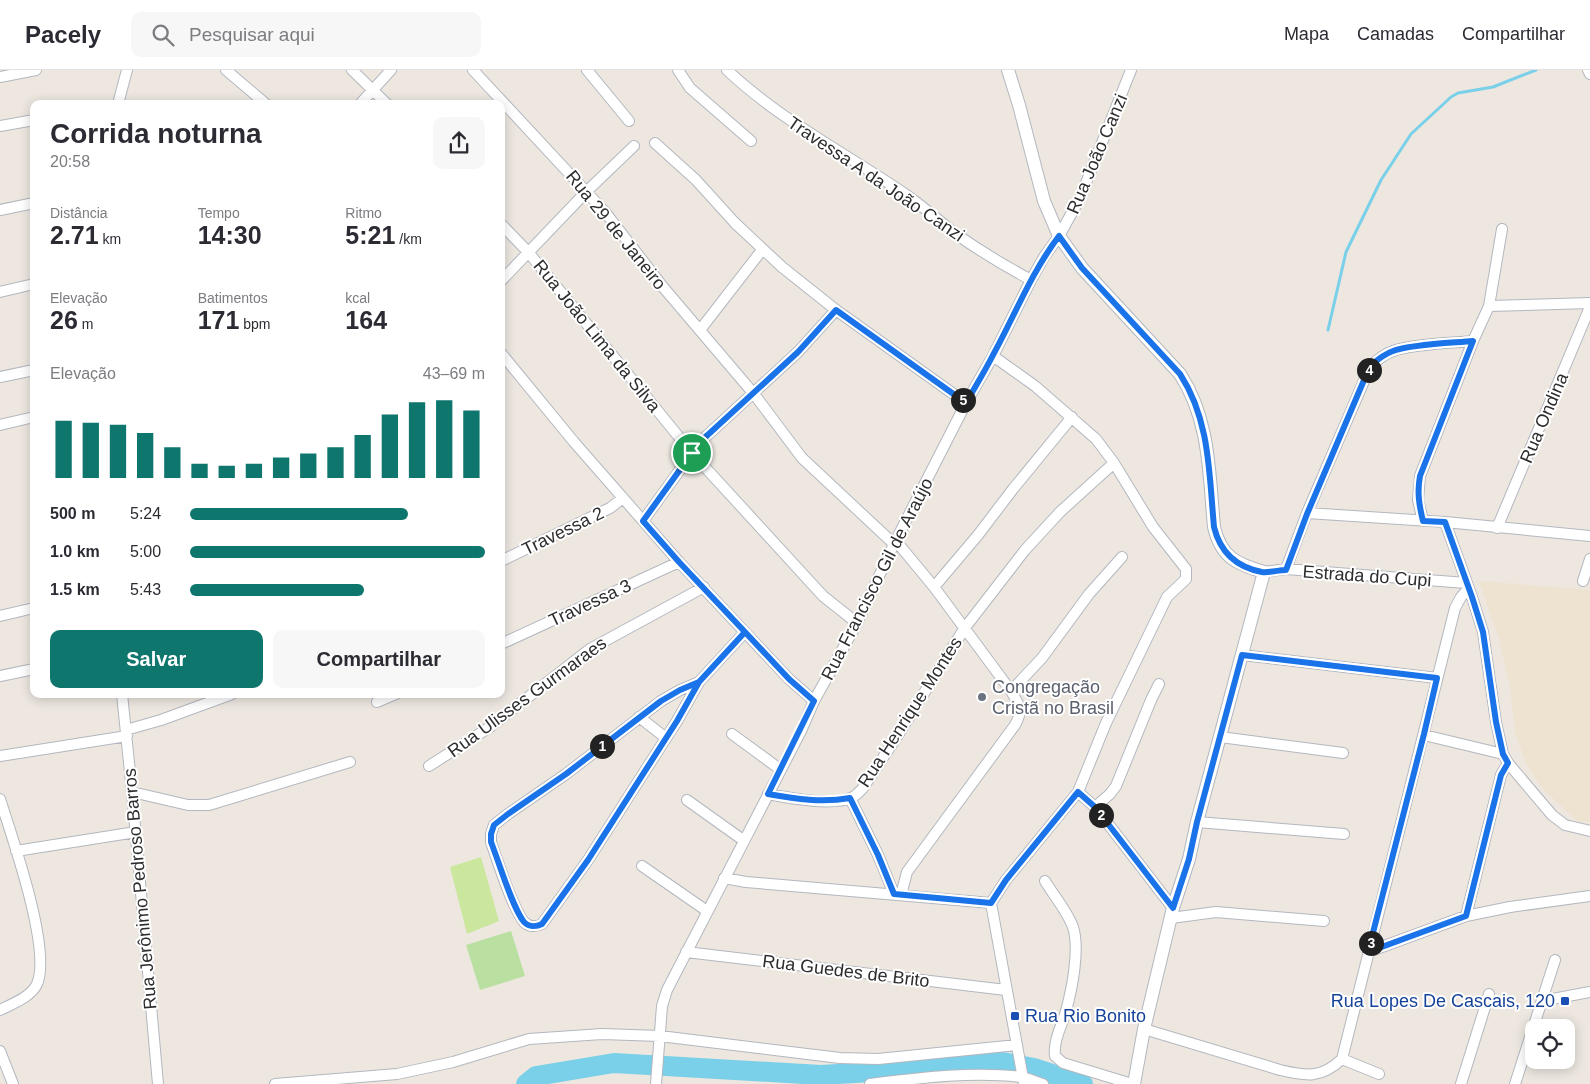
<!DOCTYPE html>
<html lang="pt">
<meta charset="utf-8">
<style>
body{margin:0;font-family:Helvetica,sans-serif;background:#f7f7f7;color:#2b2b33;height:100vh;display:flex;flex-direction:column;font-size:19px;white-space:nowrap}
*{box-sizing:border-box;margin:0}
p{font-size:16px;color:#7c7c81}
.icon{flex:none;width:28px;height:28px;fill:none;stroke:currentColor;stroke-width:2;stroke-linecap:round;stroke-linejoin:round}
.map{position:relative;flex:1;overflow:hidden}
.sheet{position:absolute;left:30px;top:30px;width:475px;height:598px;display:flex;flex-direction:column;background:#fff;border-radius:10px;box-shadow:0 2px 12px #0003}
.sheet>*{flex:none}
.tools{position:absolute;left:1525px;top:949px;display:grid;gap:10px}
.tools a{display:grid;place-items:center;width:50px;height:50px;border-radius:10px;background:#fff;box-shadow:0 2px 12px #0003;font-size:25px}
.pin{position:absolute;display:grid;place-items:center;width:42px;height:42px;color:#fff;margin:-21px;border:2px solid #fff;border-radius:50%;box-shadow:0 1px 5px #0007}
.km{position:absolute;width:25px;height:25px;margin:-12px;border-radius:50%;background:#222;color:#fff;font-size:14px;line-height:25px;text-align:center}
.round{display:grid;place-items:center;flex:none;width:52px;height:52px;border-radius:10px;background:#f7f7f7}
.overview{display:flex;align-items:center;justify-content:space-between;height:85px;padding:0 20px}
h1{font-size:28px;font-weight:600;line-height:38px}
.metrics{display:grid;grid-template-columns:repeat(3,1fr);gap:8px;height:85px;padding:5px 20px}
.metrics div{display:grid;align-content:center}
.metrics b{font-size:25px;font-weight:600}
.metrics small{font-size:14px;font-weight:400}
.metrics p{font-size:14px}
.chart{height:140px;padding:10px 20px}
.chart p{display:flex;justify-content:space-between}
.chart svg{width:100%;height:90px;margin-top:5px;stroke:#0f766e;stroke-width:6}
.cta{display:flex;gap:10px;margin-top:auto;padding:10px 20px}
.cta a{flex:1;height:58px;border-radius:10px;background:#0f766e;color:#fff;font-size:20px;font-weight:600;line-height:58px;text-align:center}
.cta a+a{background:#f7f7f7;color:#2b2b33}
ul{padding:0 20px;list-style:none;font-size:16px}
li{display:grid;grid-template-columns:80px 60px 1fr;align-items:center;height:38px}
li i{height:12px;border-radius:6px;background:#0f766e}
header{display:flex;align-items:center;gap:30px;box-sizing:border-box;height:70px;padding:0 25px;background:#fff;border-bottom:1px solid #e1e1e2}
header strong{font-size:24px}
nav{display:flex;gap:28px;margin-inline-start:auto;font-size:18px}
.search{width:350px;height:45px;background:#f7f7f7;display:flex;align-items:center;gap:12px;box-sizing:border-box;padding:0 18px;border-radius:10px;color:#7c7c81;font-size:19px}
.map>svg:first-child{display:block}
</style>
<header>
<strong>Pacely</strong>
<div class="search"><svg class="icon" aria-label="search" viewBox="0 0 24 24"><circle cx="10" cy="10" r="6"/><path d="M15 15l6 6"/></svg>Pesquisar aqui</div>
<nav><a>Mapa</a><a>Camadas</a><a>Compartilhar</a></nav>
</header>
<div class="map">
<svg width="1590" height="1014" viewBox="0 0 1590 1014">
<rect width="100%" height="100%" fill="#ede7e0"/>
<!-- education -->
<path fill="#eee3d1" d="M 1479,511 L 1590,520 L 1590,752 L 1578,752 L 1541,717 L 1527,696 L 1515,663 L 1510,618 L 1499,569 Z"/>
<!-- green -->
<path fill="#b9e0a0" d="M 511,861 L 525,906 L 480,920 L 466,875 Z"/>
<!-- pitch -->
<path fill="#cae79d" d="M 481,787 L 499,851 L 467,864 L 450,797 Z"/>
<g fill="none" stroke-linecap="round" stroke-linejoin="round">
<!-- stream -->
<path stroke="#7ad0e9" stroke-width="3" d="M 1328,260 L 1346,182 L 1381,110 L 1411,64 L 1451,27 L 1458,23 L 1493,17 L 1536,0"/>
<!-- river -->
<path stroke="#7ad0e9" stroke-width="20" d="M 526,1014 L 536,1006 L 614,993 L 821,1005 L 922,999 L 997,991 L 1034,998 L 1083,1014"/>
<defs>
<path id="minor" d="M 226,0 L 266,34
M 352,0 L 387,34
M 473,0 L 605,142 L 663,217 L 754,324 L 802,388 L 894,474
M 587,0 L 629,51
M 678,0 L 690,18 L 751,71
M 727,0 C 781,51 847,84 908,126 C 925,138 940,152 956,164 C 980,181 1005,196 1031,210
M 1588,0 L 1590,4
M 0,7 L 36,0
M 118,34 L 127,0
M 360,34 L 391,0
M 0,56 L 34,50
M 655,73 L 696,110 L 735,153 L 782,197 L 836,240 L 966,333
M 0,140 L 34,133
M 501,154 L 529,183 L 692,383 L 823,526 L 857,553
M 501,211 L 587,121 L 634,76
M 0,222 L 34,214
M 1489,236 L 1590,233
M 700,260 L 762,180
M 501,283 L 574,372 L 679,492 L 789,609 L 814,631
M 993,286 L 1035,316 L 1096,369 L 1114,393 L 1153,457 L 1186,499 L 1186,509 L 1167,527 L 1106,653 L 1078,722 L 1006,810 L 991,833 L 1024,1014
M 0,307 L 34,300
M 0,355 L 34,347
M 1307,443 L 1445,452 L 1590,466
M 643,451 L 700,372 L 798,282 L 836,240
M 1423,451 L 1418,430 L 1420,406 L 1473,271 L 1489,236 L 1502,159
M 1445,452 L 1472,527 L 1483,562 L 1496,652 L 1503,684 L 1508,693 L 1552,745 L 1565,755 L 1590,761
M 1497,458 L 1590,237
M 896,471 L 934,517 L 1011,621 C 1019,635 1024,639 1015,655 L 907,802 L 901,825
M 501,491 L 610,438 L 623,428
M 1286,499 L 1307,443 L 1370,297 C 1377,290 1384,284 1393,281 C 1412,274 1451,273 1473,271
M 1264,502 L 1286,499 L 1466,513
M 1583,511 L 1590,489
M 934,517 L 978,465 L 1013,419 L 1072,347
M 0,546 L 34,538
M 501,574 L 679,492
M 1242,585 L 1437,608
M 0,606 L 34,599
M 699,612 L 680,620 L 661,631 L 566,704 L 508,744 L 494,755 L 491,764 L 491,772 C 498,792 512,837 524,852 C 529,857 536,857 542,854 L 588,790 L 677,651 L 699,612 L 745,562
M 1011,621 L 1042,588 L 1089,524 L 1122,487
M 122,624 L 132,722 L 158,1014
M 377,632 L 396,624
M 639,647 L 666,668
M 126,660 L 161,650 L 232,624
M 732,664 L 781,700
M 1424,665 L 1503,684
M 1220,667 L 1343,683
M 0,686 L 127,666
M 429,696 L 490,657 L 590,579 L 704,517
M 132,722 L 188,735 L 209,735 L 350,692
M 1078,722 L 1095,737 L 1173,838
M 768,724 C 789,728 831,736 851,728 C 856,726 860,721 863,718 L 896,668 L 964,559 L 1025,480 L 1060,442 L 1114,393
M 850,728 L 878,785 L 894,824
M 0,729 C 12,767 52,880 37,914 C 31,927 12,934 0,940
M 687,730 L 743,770
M 1095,737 L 1110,724 L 1116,716 L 1151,630 L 1159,614
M 1197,752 L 1344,764
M 16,781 L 136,762
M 642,796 L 707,841
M 724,808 L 746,812 L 991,833
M 1045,811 C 1054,826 1067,841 1073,857 C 1080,879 1072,919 1066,941 C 1062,955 1053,971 1055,986 L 1063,993 L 1132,1014
M 1466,846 L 1501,705 L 1508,693
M 1171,848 L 1216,842 L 1324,851
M 686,882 L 1006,920
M 1368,882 L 1466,846 L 1510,837 L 1590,826
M 1542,931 L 1590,922
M 1144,959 L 1280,1000 C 1306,1006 1321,1009 1342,989 L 1379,1004
M 0,981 L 13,1014
M 1342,989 L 1455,538 L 1461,527 L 1468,519
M 275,1014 L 397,1004 L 453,992 L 529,969 L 602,964 L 660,966 L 840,988 L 878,989 L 1017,975
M 656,1014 L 662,936 L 667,920 L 801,661 L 814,631 L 857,553 L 894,474 L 966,333 L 993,286 L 1031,210 L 1044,187 L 1059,166 L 1080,128 L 1131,0
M 870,1014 C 919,1008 972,1001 1021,1007 C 1028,1008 1036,1012 1043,1014
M 1461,1014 L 1489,924
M 1515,1014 L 1555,890"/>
<path id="tertiary" d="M 1008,0 L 1019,35 L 1044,131 L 1059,166 L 1082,198 L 1180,304 C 1210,350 1209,403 1214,457 C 1221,487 1236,494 1264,502 L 1197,752 L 1189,789 L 1173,838 L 1144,959 L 1134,1014"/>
</defs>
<!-- minor casing -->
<use href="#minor" stroke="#b3b7bf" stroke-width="12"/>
<!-- tertiary casing -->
<use href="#tertiary" stroke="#b3b7bf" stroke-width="14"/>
<!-- minor -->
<use href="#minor" stroke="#fff" stroke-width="10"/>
<!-- tertiary -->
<use href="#tertiary" stroke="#fff" stroke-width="12"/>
</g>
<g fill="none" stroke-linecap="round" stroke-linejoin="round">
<defs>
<path id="route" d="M 692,383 L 643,451 L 679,492 L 745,562 L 699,612 L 677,651 L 588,790 L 542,854 C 536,857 529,857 524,852 C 512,837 499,792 491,772 L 491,764 L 494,755 L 508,744 L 566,704 L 661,631 L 680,620 L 699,612 L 745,562 L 789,609 L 814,631 L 768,724 C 796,729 822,733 850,728 L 878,785 L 894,824 L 991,833 L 1006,810 L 1078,722 L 1095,737 L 1173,838 L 1189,789 L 1197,752 L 1242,585 L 1437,608 L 1424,664 L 1368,882 L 1466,846 L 1501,705 L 1508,693 L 1503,684 L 1496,652 L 1483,562 L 1472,527 L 1445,452 L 1423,451 C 1419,435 1417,422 1420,406 L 1473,271 C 1451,273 1412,274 1393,281 C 1384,284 1377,290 1370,296 L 1307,444 L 1286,500 C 1278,500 1269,503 1262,502 C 1236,497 1220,482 1214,457 C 1209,403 1210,350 1180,304 L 1082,198 L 1059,166 C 1031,203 1015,245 993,285 C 985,301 975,317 966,333 L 836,240 L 798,282 L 700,372 L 692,383"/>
</defs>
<!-- route casing -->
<use href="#route" stroke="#fff" stroke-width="10"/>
<!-- route -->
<use href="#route" stroke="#1a73e8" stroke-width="6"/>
</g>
<!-- markers -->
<circle fill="#6b7280" stroke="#fff" stroke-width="2" cx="982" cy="627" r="5"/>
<g fill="#1a4fb4" stroke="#fff" stroke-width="2">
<rect x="1560" y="926" width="10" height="10" rx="2.5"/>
<rect x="1010" y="941" width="10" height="10" rx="2.5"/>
</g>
<g text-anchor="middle" stroke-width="4" stroke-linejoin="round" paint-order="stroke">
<!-- street labels -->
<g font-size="18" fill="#2d2d2d" stroke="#fff">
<text transform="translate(1097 84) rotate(-67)" y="6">Rua João Canzi</text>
<text transform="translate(876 109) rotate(34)" y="6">Travessa A da João Canzi</text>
<text transform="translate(616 160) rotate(51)" y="6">Rua 29 de Janeiro</text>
<text transform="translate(597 266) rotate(51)" y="6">Rua João Lima da Silva</text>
<text transform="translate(1544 348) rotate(-67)" y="6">Rua Ondina</text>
<text transform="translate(563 461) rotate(-26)" y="6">Travessa 2</text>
<text transform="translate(1367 506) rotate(4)" y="6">Estrada do Cupi</text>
<text transform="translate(877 509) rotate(-63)" y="6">Rua Francisco Gil de Araújo</text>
<text transform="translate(590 533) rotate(-25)" y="6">Travessa 3</text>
<text transform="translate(527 627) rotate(-36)" y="6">Rua Ulisses Gurmaraes</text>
<text transform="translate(910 642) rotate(-57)" y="6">Rua Henrique Montes</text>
<text transform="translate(140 819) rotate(-95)" y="6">Rua Jerônimo Pedroso Barros</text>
<text transform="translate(846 901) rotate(7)" y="6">Rua Guedes de Brito</text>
</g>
<!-- worship labels -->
<g font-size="18" fill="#5b616d" stroke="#fff" text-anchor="start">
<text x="992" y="623">Congregação<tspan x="992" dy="21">Cristã no Brasil</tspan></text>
</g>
<!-- transit labels -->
<g font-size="18" fill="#164399" stroke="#fff" text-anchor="end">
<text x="1555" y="937">Rua Lopes De Cascais, 120</text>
<text x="1025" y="952" text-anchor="start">Rua Rio Bonito</text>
</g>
</g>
</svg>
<div class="tools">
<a><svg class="icon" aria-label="locate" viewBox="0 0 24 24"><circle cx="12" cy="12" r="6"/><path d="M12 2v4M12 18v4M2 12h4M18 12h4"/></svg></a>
</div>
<div class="pin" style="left:692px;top:383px;background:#1e9e55"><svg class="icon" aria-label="arrive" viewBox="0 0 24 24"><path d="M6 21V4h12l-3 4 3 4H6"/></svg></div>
<b class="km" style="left:602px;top:676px">1</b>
<b class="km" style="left:1101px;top:745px">2</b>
<b class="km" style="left:1371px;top:873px">3</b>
<b class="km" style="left:1369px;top:300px">4</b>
<b class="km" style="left:963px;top:330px">5</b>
<section class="sheet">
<div class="overview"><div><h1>Corrida noturna</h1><p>20:58</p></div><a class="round"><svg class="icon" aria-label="share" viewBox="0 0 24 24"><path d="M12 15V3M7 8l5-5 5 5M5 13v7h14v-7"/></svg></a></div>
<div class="metrics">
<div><p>Distância</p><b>2.71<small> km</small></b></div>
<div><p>Tempo</p><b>14:30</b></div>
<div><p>Ritmo</p><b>5:21<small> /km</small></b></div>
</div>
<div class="metrics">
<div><p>Elevação</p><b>26<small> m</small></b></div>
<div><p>Batimentos</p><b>171<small> bpm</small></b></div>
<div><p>kcal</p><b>164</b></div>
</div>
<div class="chart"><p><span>Elevação</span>43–69 m</p>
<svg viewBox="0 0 160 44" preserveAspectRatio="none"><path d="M5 44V16M15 44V17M25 44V18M35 44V22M45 44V29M55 44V37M65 44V38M75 44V37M85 44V34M95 44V32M105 44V29M115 44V23M125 44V13M135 44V7M145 44V6M155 44V11"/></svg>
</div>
<ul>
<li><b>500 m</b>5:24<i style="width:74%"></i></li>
<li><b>1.0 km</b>5:00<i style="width:100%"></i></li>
<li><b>1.5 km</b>5:43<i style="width:59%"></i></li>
</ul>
<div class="cta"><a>Salvar</a><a>Compartilhar</a></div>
</section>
</div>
